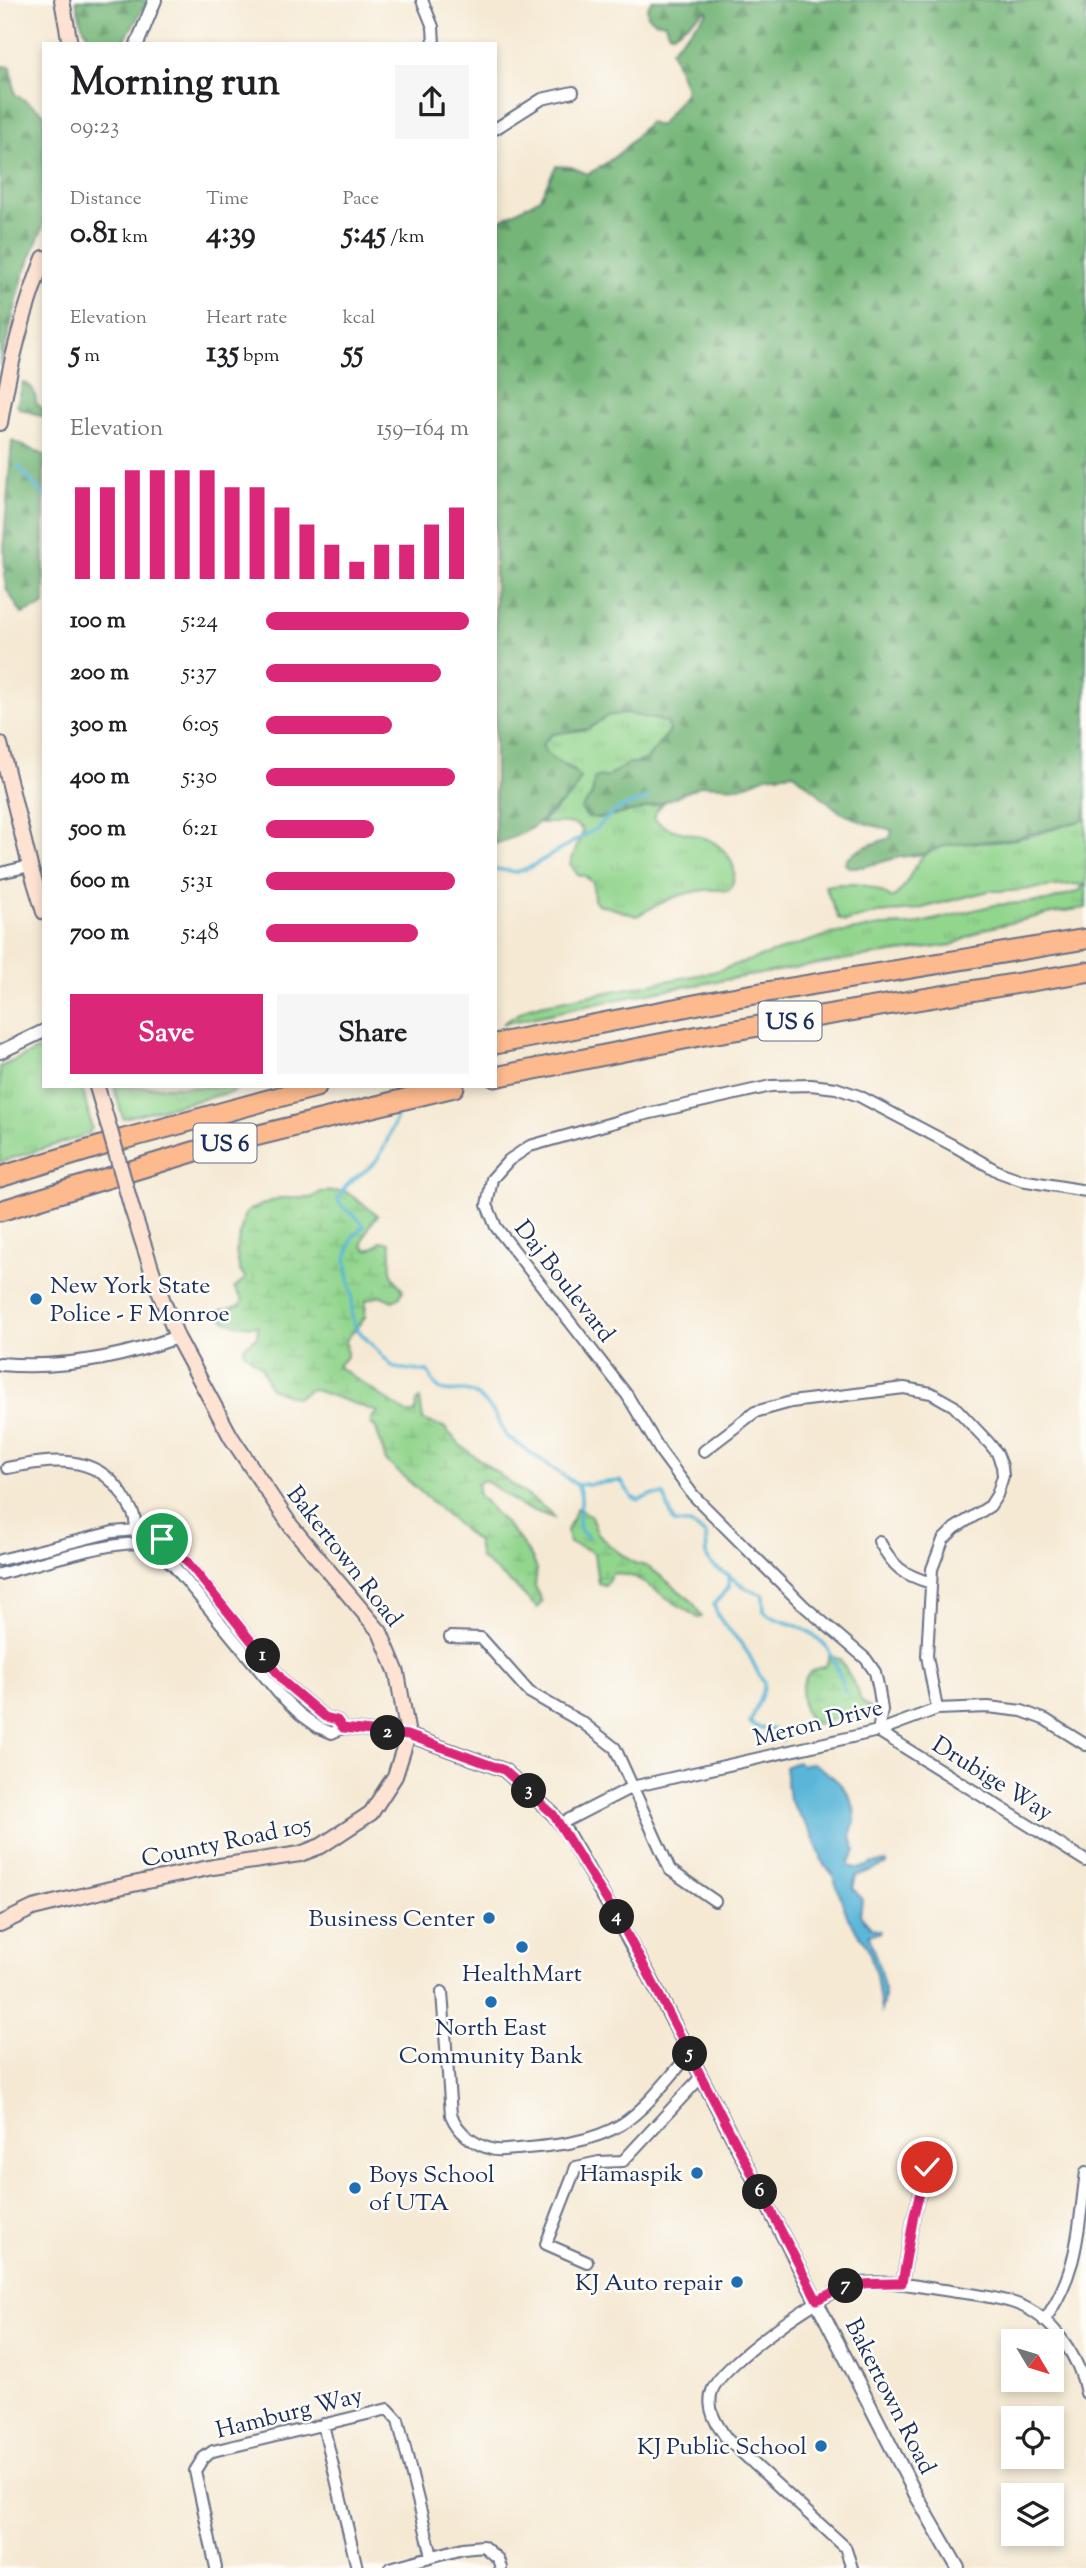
<!DOCTYPE html>
<meta charset="utf-8">
<style>
body{margin:0;font-family:"Sorts Mill Goudy",serif;background:#f6f6f6;color:#202124;height:100vh;display:flex;flex-direction:column;font-size:26px;white-space:nowrap}
*{box-sizing:border-box;margin:0}
p{font-size:23px;color:#757577}
.icon{flex:none;width:38px;height:38px;fill:none;stroke:currentColor;stroke-width:2;stroke-linecap:round;stroke-linejoin:round}
.map{position:relative;flex:1;overflow:hidden}
.drawer{position:absolute;left:42px;top:42px;width:455px;height:1046px;display:flex;flex-direction:column;background:#fff;border-radius:0px;box-shadow:0 4px 10px #0003}
.drawer>*{flex:none}
.needle{width:46px;rotate:128deg}
.tools{position:absolute;left:1001px;top:2329px;display:grid;gap:14px}
.tools a{display:grid;place-items:center;width:63px;height:63px;border-radius:0px;background:#fff;box-shadow:0 4px 10px #0003;font-size:35px}
.pin{position:absolute;display:grid;place-items:center;width:60px;height:60px;color:#fff;margin:-30px;border:4px solid #fff;border-radius:50%;box-shadow:0 2px 7px #0007}
.km{position:absolute;width:35px;height:35px;margin:-18px;border-radius:50%;background:#222;color:#fff;font-size:19px;line-height:35px;text-align:center}
.round{display:grid;place-items:center;flex:none;width:74px;height:74px;border-radius:0px;background:#f6f6f6}
.summary{display:flex;align-items:center;justify-content:space-between;height:119px;padding:0 28px}
h1{font-size:38px;font-weight:700;line-height:52px}
.stats{display:grid;grid-template-columns:repeat(3,1fr);gap:10px;height:119px;padding:7px 28px}
.stats div{display:grid;align-content:center}
.stats b{font-size:30px;font-weight:700}
.stats small{font-size:19px;font-weight:400}
.stats p{font-size:19px}
.chart{height:196px;padding:14px 28px}
.chart p{display:flex;justify-content:space-between}
.chart svg{width:100%;height:126px;margin-top:7px;stroke:#db2777;stroke-width:6}
.primary-button{display:flex;gap:14px;margin-top:auto;padding:14px 28px}
.primary-button a{flex:1;height:80px;border-radius:0px;background:#db2777;color:#fff;font-size:28px;font-weight:700;line-height:80px;text-align:center}
.primary-button a+a{background:#f6f6f6;color:#202124}
ul{padding:0 28px;list-style:none;font-size:23px}
li{display:grid;grid-template-columns:112px 84px 1fr;align-items:center;height:52px}
li i{height:18px;border-radius:9px;background:#db2777}
.map>svg:first-child{display:block}
</style>
<div class="map">
<svg width="1086" height="2568" viewBox="0 0 1086 2568">
<defs>
<pattern id="grass-tufts" width="24" height="20" patternUnits="userSpaceOnUse" patternTransform="scale(1.75)"><rect width="24" height="20" fill="#92d58d"/><path d="M3 7l-1-3M5 7V3M7 7l1-3M15 17l-1-3M17 17v-4M19 17l1-3" fill="none" stroke="#7db77c"/></pattern>
<pattern id="forest-firs" width="22" height="20" patternUnits="userSpaceOnUse" patternTransform="scale(1.75)"><rect width="22" height="20" fill="#75b678"/><path d="M5 1l3.5 6h-7zM16 11l3.5 6h-7z" fill="#5f9466"/></pattern>
<pattern id="wetland-marsh" width="20" height="14" patternUnits="userSpaceOnUse" patternTransform="scale(1.75)"><rect width="20" height="14" fill="#92d58d"/><path d="M1 5h8M5 5V1M11 12h8M15 12V8" fill="none" stroke="#7db77c"/></pattern>
</defs>
<rect width="100%" height="100%" fill="#fdfcf7"/>
<filter id="ink" filterUnits="userSpaceOnUse"><feTurbulence type="fractalNoise" baseFrequency=".0143" numOctaves="2"/><feDisplacementMap in="SourceGraphic" scale="14" xChannelSelector="R" yChannelSelector="G"/><feConvolveMatrix kernelMatrix="1 2 1 2 8 2 1 2 1" color-interpolation-filters="sRGB"/></filter>
<filter id="wash" filterUnits="userSpaceOnUse"><feTurbulence type="fractalNoise" baseFrequency=".00686" numOctaves="4" result="noise"/><feDisplacementMap in="SourceGraphic" scale="28" xChannelSelector="R" yChannelSelector="G"/><feGaussianBlur stdDeviation="1.57" result="paint"/><feColorMatrix in="noise" values="0 0 0 0 0 0 0 0 0 0 0 0 0 0 0 0 0 1.4 0 .05"/><feComposite in="paint" operator="in"/></filter>
<g filter="url(#wash)">
<rect width="100%" height="100%" fill="#f5e9d3"/>
<!-- grass -->
<path fill="url(#grass-tufts)" stroke="#568276" stroke-width="2" d="M 625,713 L 667,722 L 670,731 L 647,759 L 636,763 L 600,818 L 664,802 L 657,810 L 654,818 C 672,839 702,827 724,851 C 729,856 733,862 734,870 C 735,878 733,885 728,891 C 695,885 664,900 637,916 L 598,904 L 594,900 L 593,883 L 585,876 L 578,875 L 570,864 L 583,831 C 576,819 555,824 541,823 L 567,799 L 574,769 L 549,758 L 541,746 L 552,734 L 588,729 L 607,716 Z
M 1086,819 L 1086,908 L 1052,913 L 985,929 L 952,945 L 855,958 L 653,992 L 502,1024 L 529,1007 L 713,972 L 831,934 L 881,926 L 912,925 L 995,905 L 1047,901 L 1079,891 L 1084,885 L 1075,884 L 1011,891 L 989,891 L 914,910 L 878,913 L 845,922 L 838,918 L 825,886 C 851,882 870,882 891,898 C 910,890 911,859 932,850 C 952,841 975,844 996,842 C 1027,839 1057,828 1086,819 Z
M 44,1047 L 44,1087 L 82,1087 L 92,1129 L 87,1135 L 0,1162 L 0,1067 Z
M 114,1087 L 240,1087 L 232,1092 L 123,1118 Z"/>
<!-- forest -->
<path fill="url(#forest-firs)" stroke="#48726b" stroke-width="2" d="M 76,0 L 148,0 L 122,44 L 92,44 L 81,22 Z
M 652,0 L 1086,0 L 1086,819 L 1014,839 L 947,845 L 924,854 L 900,857 L 863,867 L 849,867 L 845,864 L 846,859 C 859,848 874,843 890,838 L 892,830 L 867,824 L 840,812 L 794,773 L 766,776 L 740,787 L 702,785 L 664,802 L 636,811 L 600,818 L 587,817 L 581,809 L 592,795 L 595,778 L 601,776 L 606,778 L 629,763 L 636,763 L 647,759 L 670,731 L 667,722 L 625,713 L 607,716 L 588,729 L 552,734 L 542,745 C 549,763 569,763 580,778 C 574,798 566,797 552,811 C 532,830 522,835 495,844 L 495,223 L 540,198 L 556,166 L 571,167 L 588,174 C 603,166 618,156 630,143 C 637,135 641,128 650,122 L 655,125 L 660,125 L 685,93 L 685,86 L 671,50 L 708,12 L 706,10 L 673,34 L 668,32 L 665,23 L 655,21 L 648,16 L 647,8 Z
M 0,66 L 11,67 L 15,94 L 44,113 L 44,224 L 23,276 L 0,367 Z
M 23,383 C 32,384 36,394 36,403 L 44,410 L 44,417 L 19,408 L 17,405 Z
M 12,441 L 44,455 L 44,605 L 22,614 L 7,590 L 5,579 L 4,540 Z"/>
<!-- wetland -->
<path fill="url(#wetland-marsh)" stroke="#568276" stroke-width="2" d="M 345,1191 L 378,1215 C 371,1222 363,1236 363,1246 L 367,1250 L 373,1248 L 382,1241 L 390,1243 C 394,1266 383,1267 403,1290 L 400,1297 L 393,1301 L 381,1296 L 366,1300 L 365,1317 L 346,1340 L 347,1357 L 337,1366 L 407,1413 L 415,1413 L 417,1401 L 420,1399 L 423,1420 L 444,1427 L 460,1445 L 551,1513 L 554,1518 L 521,1506 L 485,1480 L 477,1483 L 479,1495 L 518,1538 L 532,1558 L 537,1569 L 535,1586 L 542,1602 L 537,1608 L 517,1588 L 480,1558 L 477,1542 L 386,1461 L 376,1428 L 371,1424 L 371,1418 L 378,1412 L 312,1389 L 296,1398 L 270,1388 L 261,1366 L 244,1352 L 244,1347 L 257,1337 L 258,1326 C 243,1324 224,1328 219,1311 L 241,1305 L 243,1300 L 234,1288 L 246,1278 L 240,1271 L 236,1252 L 244,1216 L 249,1210 L 279,1198 L 311,1198 L 321,1192 Z
M 577,1508 L 590,1515 L 597,1532 L 610,1546 L 634,1563 L 649,1567 L 693,1602 L 702,1617 L 698,1618 L 635,1577 L 613,1573 L 605,1585 L 598,1583 L 594,1554 L 587,1549 L 569,1543 L 567,1531 Z
M 829,1656 L 840,1659 L 858,1691 L 861,1701 L 872,1709 L 869,1717 L 842,1717 L 815,1724 C 800,1714 797,1685 810,1672 C 815,1668 820,1668 826,1666 Z"/>
<!-- water -->
<path fill="#5ab6d8" stroke="#3a729b" stroke-width="2" d="M 797,1762 L 802,1765 L 813,1763 C 832,1775 856,1792 855,1819 C 855,1827 854,1821 852,1829 C 850,1836 853,1845 856,1851 L 849,1862 L 849,1866 L 859,1869 L 874,1863 L 887,1862 L 887,1864 L 856,1876 L 853,1888 L 862,1900 L 860,1915 L 871,1928 L 880,1931 L 879,1933 L 869,1934 C 874,1959 891,1986 881,2011 L 876,1975 L 868,1948 L 848,1918 L 832,1873 L 824,1865 L 812,1834 L 789,1799 L 785,1767 Z"/>
<g fill="none" stroke-linecap="round" stroke-linejoin="round">
<!-- stream -->
<path stroke="#5ab6d8" stroke-width="3.5" d="M 18,466 L 44,496
M 495,869 L 516,872 L 529,868 L 595,829 L 616,810 L 648,798
M 397,1117 C 390,1131 385,1151 375,1162 C 360,1178 346,1178 338,1201 C 344,1212 358,1214 364,1226 L 352,1238 L 346,1260 L 352,1297 L 352,1317 L 355,1327 L 394,1368 L 428,1372 C 432,1378 434,1387 441,1390 C 449,1394 460,1389 469,1392 C 486,1398 499,1418 505,1435 L 577,1485 L 621,1481 L 633,1498 L 639,1500 L 651,1495 L 664,1495 L 674,1523 L 690,1524 L 706,1535 L 707,1557 L 711,1564 L 748,1589 L 763,1595 L 764,1611 C 774,1621 786,1621 799,1627 C 831,1641 834,1660 845,1691
M 577,1485 C 590,1506 566,1524 588,1537
M 728,1574 L 729,1587 L 714,1604 C 718,1624 734,1632 745,1649 C 753,1659 756,1672 764,1683 L 764,1689 L 750,1723 C 764,1734 769,1719 782,1741"/>
</g>
</g>
<g filter="url(#ink)">
<g fill="none" stroke-linecap="round" stroke-linejoin="round">
<defs>
<path id="minor" d="M 422,0 L 433,27 L 434,44
M 495,129 L 542,99 L 573,92
M 0,873 L 30,866
M 704,1451 L 755,1412 L 791,1402 L 904,1388 L 931,1393 L 954,1406 L 989,1443 L 997,1453 L 1002,1466 L 1003,1476 L 997,1495 L 990,1506 L 955,1528 L 943,1540 L 932,1569 L 927,1656 L 937,1709
M 7,1468 C 49,1460 95,1452 122,1494 C 132,1511 136,1513 136,1534
M 879,1541 C 894,1568 902,1574 931,1583
M 0,1560 L 113,1532 L 136,1530 L 162,1539 L 185,1560 L 286,1684 L 325,1717 L 337,1720 L 343,1728
M 0,1574 C 31,1566 116,1539 143,1544 C 156,1547 165,1558 174,1566 L 279,1694 L 300,1714 L 318,1727 L 332,1733 L 343,1728 L 408,1735
M 450,1637 L 481,1638 L 529,1692 L 583,1723 L 615,1748 L 670,1870 L 715,1901
M 878,1731 L 882,1710 L 879,1690 L 875,1672 L 866,1659 L 804,1606 L 693,1495 L 661,1452 L 627,1395 L 496,1227 L 487,1205 L 492,1179 L 509,1160 L 530,1146 L 633,1117 L 771,1086 L 811,1085 L 836,1088 L 859,1096 L 954,1146 L 999,1172 L 1021,1180 L 1086,1191
M 878,1731 L 1086,1861
M 560,1824 L 632,1787 L 878,1731 L 937,1709 L 988,1707 L 1022,1711 L 1046,1720 L 1086,1745
M 442,1992 L 451,2115 C 458,2132 473,2144 491,2149 C 499,2152 509,2149 517,2149 C 553,2146 591,2143 622,2124 C 648,2107 669,2077 690,2054
M 587,2262 L 546,2244 L 576,2167 L 599,2162 L 623,2161 L 701,2077
M 902,2283 L 914,2215 L 927,2167
M 1044,2321 C 1079,2271 1078,2230 1086,2172
M 323,2424 L 357,2568
M 216,2568 L 195,2471 L 203,2458 L 213,2451 L 388,2409 L 398,2420 L 432,2556
M 390,2568 L 463,2548 L 483,2546 L 498,2559 L 501,2568
M 852,2568 L 845,2547 L 727,2439 C 717,2425 706,2409 712,2391 C 720,2365 827,2289 854,2284 C 884,2279 915,2286 944,2290 C 968,2294 995,2296 1017,2304 C 1052,2316 1080,2358 1086,2393"/>
<path id="tertiary" d="M 137,44 L 155,0
M 0,1052 L 44,1031
M 0,1364 C 60,1369 121,1358 177,1337
M 408,1735 L 504,1770 L 553,1814 L 567,1833 L 650,1977 L 917,2497 L 958,2568"/>
<path id="secondary" d="M 62,0 L 70,44
M 0,423 C 9,367 23,311 44,258
M 0,744 L 30,866 L 44,912
M 97,1087 L 108,1124
M 0,1924 L 33,1908 L 110,1889 L 213,1867 L 300,1854 L 321,1846 L 371,1813 L 395,1776 L 408,1735 L 397,1673 L 380,1632 L 291,1526 L 231,1437 L 177,1337 L 156,1283 L 132,1209"/>
<path id="motorway" d="M 495,1044 L 725,999 L 1086,939
M 495,1077 L 699,1036 L 1086,972
M 0,1177 L 124,1139 L 316,1087
M 0,1211 L 206,1148 L 454,1087"/>
</defs>
<!-- minor casing -->
<use href="#minor" stroke="#677087" stroke-width="14"/>
<!-- tertiary casing -->
<use href="#tertiary" stroke="#677087" stroke-width="16"/>
<!-- secondary casing -->
<use href="#secondary" stroke="#677087" stroke-width="18"/>
<!-- motorway casing -->
<use href="#motorway" stroke="#677087" stroke-width="23"/>
<!-- minor -->
<use href="#minor" stroke="#fff" stroke-width="10"/>
<!-- tertiary -->
<use href="#tertiary" stroke="#fff" stroke-width="12"/>
<!-- secondary -->
<use href="#secondary" stroke="#fee3d2" stroke-width="14"/>
<!-- motorway -->
<use href="#motorway" stroke="#fcba8e" stroke-width="19"/>
<defs>
<path id="secondary-bridge" d="M 108,1124 L 132,1209"/>
</defs>
<!-- secondary-bridge casing -->
<use href="#secondary-bridge" stroke="#677087" stroke-width="18" stroke-linecap="butt"/>
<!-- secondary-bridge -->
<use href="#secondary-bridge" stroke="#fee3d2" stroke-width="14"/>
</g>
</g>
<g fill="none" stroke-linecap="round" stroke-linejoin="round" filter="url(#ink)">
<defs>
<path id="route" d="M 162,1539 L 186,1560 L 286,1684 L 325,1717 L 337,1720 L 343,1728 L 408,1735 L 504,1770 L 553,1814 L 622,1925 L 650,1977 L 817,2300 C 850,2282 865,2283 902,2283 L 914,2215 L 927,2167"/>
</defs>
<!-- route casing -->
<use href="#route" stroke="#fff" stroke-width="14"/>
<!-- route -->
<use href="#route" stroke="#db2777" stroke-width="9"/>
</g>
<!-- markers -->
<g fill="#1f6fb2" stroke="#fdfcf7" stroke-width="2.5">
<circle cx="36" cy="1299" r="7"/>
<circle cx="489" cy="1918" r="7"/>
<circle cx="522" cy="1947" r="7"/>
<circle cx="491" cy="2002" r="7"/>
<circle cx="697" cy="2173" r="7"/>
<circle cx="355" cy="2188" r="7"/>
<circle cx="737" cy="2282" r="7"/>
<circle cx="821" cy="2446" r="7"/>
</g>
<g text-anchor="middle" stroke-width="5" stroke-linejoin="round" paint-order="stroke">
<!-- shield labels -->
<g fill="#fdfcf7" stroke="#5f6c8c" stroke-width="2">
<rect x="758.5" y="1001.5" width="63" height="39" rx="5"/>
<rect x="193.5" y="1123.5" width="63" height="39" rx="5"/>
</g>
<g font-size="23" font-weight="bold" fill="#1b2f5e">
<text x="790" y="1029">US 6</text>
<text x="225" y="1151">US 6</text>
</g>
<!-- street labels -->
<g font-size="24" fill="#1b2f5e" stroke="#fdfcf7">
<text transform="translate(565 1281) rotate(52)" y="8">Daj Boulevard</text>
<text transform="translate(345 1556) rotate(52)" y="8">Bakertown Road</text>
<text transform="translate(818 1722) rotate(-14)" y="8">Meron Drive</text>
<text transform="translate(993 1778) rotate(32)" y="8">Drubige Way</text>
<text transform="translate(226 1841) rotate(-12)" y="8">County Road 105</text>
<text transform="translate(891 2396) rotate(63)" y="8">Bakertown Road</text>
<text transform="translate(289 2412) rotate(-14)" y="8">Hamburg Way</text>
</g>
<!-- poi labels -->
<g font-size="24" fill="#1b2f5e" stroke="#fdfcf7" text-anchor="end">
<text x="50" y="1293" text-anchor="start">New York State<tspan x="50" dy="28">Police - F Monroe</tspan></text>
<text x="475" y="1926">Business Center</text>
<text x="522" y="1981" text-anchor="middle">HealthMart</text>
<text x="491" y="2035" text-anchor="middle">North East<tspan x="491" dy="28">Community Bank</tspan></text>
<text x="683" y="2181">Hamaspik</text>
<text x="369" y="2182" text-anchor="start">Boys School<tspan x="369" dy="28">of UTA</tspan></text>
<text x="723" y="2290">KJ Auto repair</text>
<text x="807" y="2454">KJ Public School</text>
</g>
</g>
</svg>
<div class="tools">
<a><svg class="needle" viewBox="-14 -14 28 28"><path d="M0-13l5 13h-10z" fill="#e53935"/><path d="M0 13l5-13h-10z" fill="#757577"/></svg></a>
<a><svg class="icon" aria-label="locate" viewBox="0 0 24 24"><circle cx="12" cy="12" r="6"/><path d="M12 2v4M12 18v4M2 12h4M18 12h4"/></svg></a>
<a><svg class="icon" aria-label="layers" viewBox="0 0 24 24"><path d="M12 4l9 5-9 5-9-5zM3 14l9 5 9-5"/></svg></a>
</div>
<div class="pin" style="left:162px;top:1539px;background:#1e9e55"><svg class="icon" aria-label="arrive" viewBox="0 0 24 24"><path d="M6 21V4h12l-3 4 3 4H6"/></svg></div>
<div class="pin" style="left:927px;top:2167px;background:#d93025"><svg class="icon" aria-label="check" viewBox="0 0 24 24"><path d="M5 12l5 5 9-10"/></svg></div>
<b class="km" style="left:263px;top:1656px">1</b>
<b class="km" style="left:388px;top:1733px">2</b>
<b class="km" style="left:529px;top:1791px">3</b>
<b class="km" style="left:617px;top:1917px">4</b>
<b class="km" style="left:690px;top:2054px">5</b>
<b class="km" style="left:760px;top:2192px">6</b>
<b class="km" style="left:846px;top:2286px">7</b>
<section class="drawer">
<div class="summary"><div><h1>Morning run</h1><p>09:23</p></div><a class="round"><svg class="icon" aria-label="share" viewBox="0 0 24 24"><path d="M12 15V3M7 8l5-5 5 5M5 13v7h14v-7"/></svg></a></div>
<div class="stats">
<div><p>Distance</p><b>0.81<small> km</small></b></div>
<div><p>Time</p><b>4:39</b></div>
<div><p>Pace</p><b>5:45<small> /km</small></b></div>
</div>
<div class="stats">
<div><p>Elevation</p><b>5<small> m</small></b></div>
<div><p>Heart rate</p><b>135<small> bpm</small></b></div>
<div><p>kcal</p><b>55</b></div>
</div>
<div class="chart"><p><span>Elevation</span>159–164 m</p>
<svg viewBox="0 0 160 44" preserveAspectRatio="none"><path d="M5 44V12M15 44V12M25 44V6M35 44V6M45 44V6M55 44V6M65 44V12M75 44V12M85 44V19M95 44V25M105 44V32M115 44V38M125 44V32M135 44V32M145 44V25M155 44V19"/></svg>
</div>
<ul>
<li><b>100 m</b>5:24<i style="width:100%"></i></li>
<li><b>200 m</b>5:37<i style="width:86%"></i></li>
<li><b>300 m</b>6:05<i style="width:62%"></i></li>
<li><b>400 m</b>5:30<i style="width:93%"></i></li>
<li><b>500 m</b>6:21<i style="width:53%"></i></li>
<li><b>600 m</b>5:31<i style="width:93%"></i></li>
<li><b>700 m</b>5:48<i style="width:75%"></i></li>
</ul>
<div class="primary-button"><a>Save</a><a>Share</a></div>
</section>
</div>
